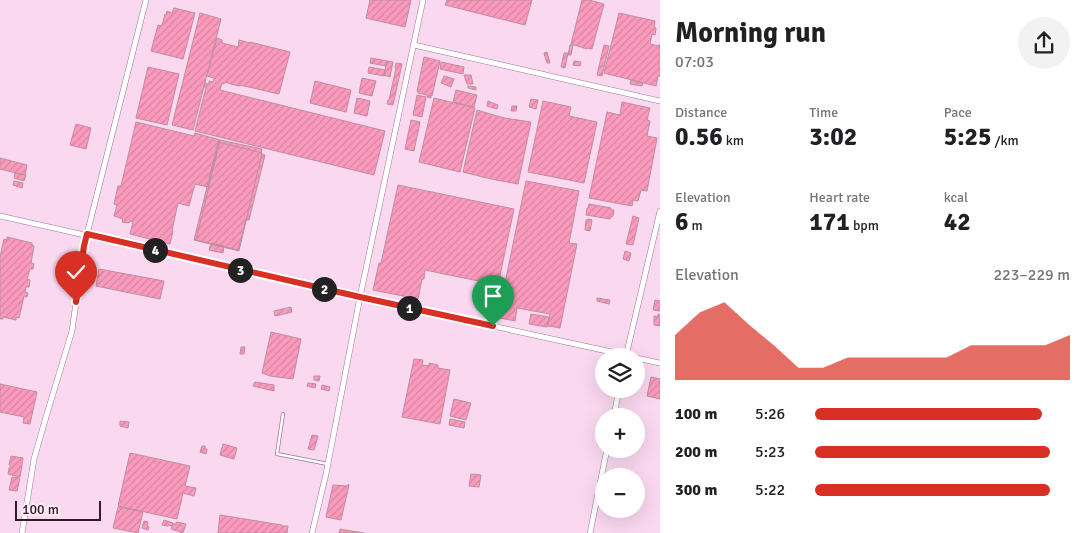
<!DOCTYPE html>
<meta charset="utf-8">
<style>
body{margin:0;font-family:Signika,sans-serif;background:#f2f2f2;color:#202124;height:100vh;display:flex;flex-direction:column;font-size:19px;white-space:nowrap}
*{box-sizing:border-box;margin:0}
p{font-size:16px;color:#757577}
.icon{flex:none;width:28px;height:28px;fill:none;stroke:currentColor;stroke-width:2;stroke-linecap:round;stroke-linejoin:round}
.map{position:relative;flex:1;overflow:hidden}
.details{display:flex;flex-direction:column;background:#fff;width:425px}
.details>*{flex:none}
.tools{position:absolute;left:595px;top:348px;display:grid;gap:10px}
.tools a{display:grid;place-items:center;width:50px;height:50px;border-radius:50%;background:#fff;box-shadow:0 5px 20px #0002;font-size:25px}
.scale{position:absolute;left:15px;bottom:12px;width:86px;box-sizing:border-box;padding-left:5px;border:2px solid #2c1d28;border-top:0;font-size:14px;line-height:18px;white-space:nowrap;color:#2c1d28;-webkit-text-stroke:4px #fdebf7;paint-order:stroke}
.pin{position:absolute;display:grid;place-items:center;width:42px;height:42px;color:#fff;margin:-51px -21px;border-radius:50% 50% 50% 0;rotate:-45deg;box-shadow:0 0 5px #0007}
.pin .icon{rotate:45deg}
.km{position:absolute;width:25px;height:25px;margin:-12px;border-radius:50%;background:#222;color:#fff;font-size:14px;line-height:25px;text-align:center}
.round{display:grid;place-items:center;flex:none;width:52px;height:52px;border-radius:26px;background:#f2f2f2}
.overview{display:flex;align-items:center;justify-content:space-between;height:85px;padding:0 15px}
h1{font-size:28px;font-weight:700;line-height:38px}
.metrics{display:grid;grid-template-columns:repeat(3,1fr);gap:8px;height:85px;padding:5px 15px}
.metrics div{display:grid;align-content:center}
.metrics b{font-size:25px;font-weight:700}
.metrics small{font-size:14px;font-weight:400}
.metrics p{font-size:14px}
.chart{height:140px;padding:10px 15px}
.chart p{display:flex;justify-content:space-between}
.chart svg{width:100%;height:90px;margin-top:5px;fill:#d93025;opacity:.7}
ul{padding:0 15px;list-style:none;font-size:16px}
li{display:grid;grid-template-columns:80px 60px 1fr;align-items:center;height:38px}
li i{height:12px;border-radius:6px;background:#d93025}
main{display:flex;flex:1;min-height:0}
.map>svg:first-child{display:block}
</style>
<main>
<div class="map">
<svg width="660" height="533" viewBox="0 0 660 533">
<defs>
<pattern id="building-hatch" width="6" height="6" patternUnits="userSpaceOnUse" patternTransform="scale(1.25)"><rect width="6" height="6" fill="#fc9abe"/><path d="M-1 1l2-2M0 6l6-6M5 7l2-2" fill="none" stroke="#d884a3"/></pattern>
</defs>
<rect width="100%" height="100%" fill="#fad8f0"/>
<!-- building -->
<path fill="url(#building-hatch)" stroke="#bd8f9e" d="M 370,0 L 411,0 L 405,27 L 366,18 Z
M 447,0 L 532,0 L 525,25 L 445,5 Z
M 582,0 L 589,0 L 604,4 L 592,49 L 587,48 L 587,49 L 571,44 Z
M 174,8 L 195,13 L 183,59 L 151,51 L 158,25 L 162,26 L 165,14 L 166,15 L 167,11 L 172,13 Z
M 200,13 L 221,19 L 193,130 L 172,125 Z
M 619,13 L 655,21 L 654,27 L 656,28 L 655,35 L 652,34 L 650,44 L 659,46 L 660,44 L 660,76 L 658,76 L 656,86 L 604,73 Z
M 217,38 L 222,40 L 222,43 L 238,47 L 239,40 L 250,43 L 250,42 L 290,52 L 279,94 L 240,85 L 240,86 L 234,85 L 225,82 L 224,84 L 222,83 L 220,90 L 385,131 L 374,175 L 195,131 L 206,87 L 204,87 L 205,83 L 209,84 L 209,81 L 213,82 L 214,78 L 207,76 Z
M 570,45 L 573,45 L 571,55 L 568,55 Z
M 604,45 L 609,46 L 602,76 L 597,75 Z
M 547,52 L 550,63 L 547,63 L 544,53 Z
M 564,53 L 568,53 L 565,68 L 561,67 Z
M 424,57 L 440,61 L 432,96 L 431,95 L 431,98 L 427,97 L 427,95 L 418,93 L 418,91 L 417,91 Z
M 371,58 L 387,61 L 386,66 L 370,63 Z
M 387,61 L 393,62 L 390,77 L 384,75 Z
M 574,61 L 581,62 L 580,66 L 573,65 Z
M 441,62 L 464,67 L 463,74 L 440,69 Z
M 396,63 L 402,64 L 393,105 L 387,104 L 388,100 L 389,100 L 396,68 L 395,67 Z
M 148,67 L 179,74 L 167,125 L 136,118 Z
M 369,67 L 385,70 L 384,76 L 368,73 Z
M 464,75 L 471,75 L 473,84 L 467,84 Z
M 444,76 L 454,79 L 451,87 L 441,83 Z
M 362,78 L 376,81 L 372,96 L 359,93 Z
M 631,80 L 643,83 L 642,86 L 630,84 Z
M 315,81 L 351,90 L 346,112 L 310,103 Z
M 468,86 L 476,87 L 476,90 L 468,88 Z
M 456,90 L 477,95 L 474,107 L 453,102 Z
M 417,95 L 426,97 L 422,117 L 413,115 Z
M 357,98 L 370,101 L 367,116 L 354,113 Z
M 434,98 L 475,108 L 460,172 L 419,162 Z
M 531,99 L 538,100 L 536,109 L 529,107 Z
M 488,101 L 498,105 L 497,109 L 487,106 Z
M 543,101 L 571,107 L 569,116 L 597,122 L 584,183 L 528,172 Z
M 622,102 L 650,108 L 647,120 L 650,121 L 647,136 L 657,138 L 647,191 L 641,190 L 638,201 L 633,200 L 632,206 L 589,198 L 607,112 L 620,115 Z
M 512,106 L 517,106 L 516,111 L 511,111 Z
M 477,110 L 504,118 L 531,122 L 518,184 L 491,179 L 463,172 Z
M 411,120 L 420,122 L 414,151 L 405,149 Z
M 136,122 L 194,136 L 195,133 L 220,140 L 208,187 L 195,184 L 189,206 L 178,203 L 172,230 L 173,231 L 170,244 L 130,234 L 133,222 L 130,221 L 129,223 L 122,222 L 123,219 L 114,216 L 117,205 L 114,204 L 118,186 L 121,186 Z
M 76,124 L 91,128 L 86,149 L 70,145 Z
M 220,140 L 262,149 L 261,154 L 265,155 L 249,220 L 246,220 L 238,250 L 196,240 Z
M 218,142 L 262,153 L 239,251 L 194,240 Z
M 0,158 L 27,165 L 25,175 L 0,169 Z
M 15,173 L 26,175 L 24,181 L 14,178 Z
M 14,181 L 23,183 L 22,188 L 13,185 Z
M 526,181 L 579,191 L 569,243 L 577,244 L 560,328 L 548,326 L 550,314 L 517,308 L 515,321 L 500,318 L 500,317 L 498,317 Z
M 398,185 L 514,209 L 498,285 L 425,270 L 424,279 L 422,279 L 418,299 L 373,290 L 379,263 L 381,263 Z
M 589,204 L 611,208 L 611,210 L 614,210 L 613,216 L 611,217 L 610,219 L 586,215 L 587,208 L 588,208 Z
M 633,216 L 639,218 L 633,245 L 626,244 Z
M 589,219 L 592,220 L 590,231 L 585,230 L 586,220 Z
M 7,237 L 32,243 L 32,245 L 34,246 L 31,263 L 34,264 L 33,269 L 30,269 L 27,279 L 30,280 L 29,287 L 26,287 L 25,292 L 28,293 L 27,297 L 24,296 L 19,318 L 16,317 L 16,320 L 3,317 L 3,319 L 0,319 L 0,257 L 4,239 L 7,240 Z
M 211,243 L 224,246 L 223,253 L 209,250 Z
M 625,251 L 631,253 L 629,261 L 623,259 Z
M 99,269 L 164,281 L 160,299 L 96,286 Z
M 597,298 L 610,300 L 609,304 L 597,301 Z
M 655,300 L 660,301 L 660,311 L 653,310 Z
M 291,307 L 292,312 L 275,316 L 274,311 Z
M 531,314 L 549,317 L 547,327 L 529,324 Z
M 658,314 L 660,315 L 660,326 L 654,325 L 654,316 L 658,317 Z
M 271,332 L 301,339 L 293,379 L 270,376 L 262,373 Z
M 241,347 L 245,347 L 244,354 L 240,354 Z
M 414,359 L 423,360 L 422,365 L 429,366 L 429,363 L 438,365 L 438,368 L 450,370 L 440,424 L 402,417 Z
M 314,376 L 320,376 L 319,381 L 314,380 Z
M 651,377 L 660,379 L 660,399 L 647,396 Z
M 255,382 L 274,385 L 274,391 L 253,386 Z
M 308,383 L 316,384 L 315,388 L 307,386 Z
M 0,384 L 37,392 L 30,424 L 23,423 L 24,417 L 0,412 Z
M 322,385 L 330,387 L 329,391 L 321,389 Z
M 454,399 L 471,403 L 466,420 L 450,416 Z
M 450,419 L 465,422 L 464,428 L 449,425 Z
M 120,421 L 129,422 L 128,428 L 120,426 Z
M 312,435 L 318,436 L 314,450 L 308,449 Z
M 223,444 L 237,448 L 234,459 L 220,455 Z
M 202,446 L 205,446 L 205,449 L 207,449 L 206,454 L 200,452 Z
M 130,453 L 190,466 L 185,486 L 196,488 L 194,496 L 183,493 L 177,519 L 118,506 Z
M 11,456 L 23,458 L 20,477 L 8,474 L 9,468 L 11,466 L 9,465 Z
M 471,474 L 481,475 L 479,487 L 469,486 Z
M 12,477 L 20,478 L 17,491 L 9,490 Z
M 348,484 L 349,485 L 341,520 L 326,517 L 333,485 L 348,486 Z
M 118,507 L 143,512 L 138,533 L 113,528 Z
M 220,515 L 282,525 L 282,526 L 288,526 L 287,533 L 218,533 Z
M 164,520 L 173,523 L 172,526 L 168,525 L 168,526 L 162,525 Z
M 144,521 L 148,522 L 147,526 L 149,527 L 148,530 L 142,528 Z
M 176,522 L 186,524 L 183,533 L 171,529 L 173,524 L 176,524 Z
M 340,529 L 364,533 L 339,533 Z"/>
<g fill="none" stroke-linecap="round" stroke-linejoin="round">
<defs>
<path id="service" d="M 283,414 L 277,454 L 328,464"/>
<path id="minor" d="M 414,45 L 660,101
M 0,216 L 360,297 L 630,356
M 626,356 L 660,211
M 636,358 L 660,363
M 614,416 L 619,389
M 22,533 L 34,459 L 46,417 L 72,331 L 84,246 L 146,0
M 312,533 L 326,474 L 360,297 L 423,0
M 590,533 L 607,449"/>
</defs>
<!-- service casing -->
<use href="#service" stroke="#9c7792" stroke-width="4"/>
<!-- minor casing -->
<use href="#minor" stroke="#9c7792" stroke-width="6"/>
<!-- service -->
<use href="#service" stroke="#fff" stroke-width="2.5"/>
<!-- minor -->
<use href="#minor" stroke="#fff" stroke-width="5"/>
</g>
<g fill="none" stroke-linecap="round" stroke-linejoin="round">
<defs>
<path id="route" d="M 76,302 L 84,246 L 87,234 L 360,297 L 493,326"/>
</defs>
<!-- route casing -->
<use href="#route" stroke="#fff" stroke-width="10"/>
<!-- route -->
<use href="#route" stroke="#d93025" stroke-width="6"/>
</g>
</svg>
<div class="tools">
<a><svg class="icon" aria-label="layers" viewBox="0 0 24 24"><path d="M12 4l9 5-9 5-9-5zM3 14l9 5 9-5"/></svg></a>
<a>+</a>
<a>−</a>
</div>
<div class="scale">100 m</div>
<div class="pin" style="left:493px;top:326px;background:#1e9e55"><svg class="icon" aria-label="arrive" viewBox="0 0 24 24"><path d="M6 21V4h12l-3 4 3 4H6"/></svg></div>
<div class="pin" style="left:76px;top:302px;background:#d93025"><svg class="icon" aria-label="check" viewBox="0 0 24 24"><path d="M5 12l5 5 9-10"/></svg></div>
<b class="km" style="left:409px;top:308px">1</b>
<b class="km" style="left:324px;top:289px">2</b>
<b class="km" style="left:240px;top:270px">3</b>
<b class="km" style="left:155px;top:250px">4</b>
</div>
<section class="details">
<div class="overview"><div><h1>Morning run</h1><p>07:03</p></div><a class="round"><svg class="icon" aria-label="share" viewBox="0 0 24 24"><path d="M12 15V3M7 8l5-5 5 5M5 13v7h14v-7"/></svg></a></div>
<div class="metrics">
<div><p>Distance</p><b>0.56<small> km</small></b></div>
<div><p>Time</p><b>3:02</b></div>
<div><p>Pace</p><b>5:25<small> /km</small></b></div>
</div>
<div class="metrics">
<div><p>Elevation</p><b>6<small> m</small></b></div>
<div><p>Heart rate</p><b>171<small> bpm</small></b></div>
<div><p>kcal</p><b>42</b></div>
</div>
<div class="chart"><p><span>Elevation</span>223–229 m</p>
<svg viewBox="0 0 160 44" preserveAspectRatio="none"><path d="M0 44V22L10 11L20 6L30 17L40 27L50 38L60 38L70 33L80 33L90 33L100 33L110 33L120 27L130 27L140 27L150 27L160 22V44z"/></svg>
</div>
<ul>
<li><b>100 m</b>5:26<i style="width:89%"></i></li>
<li><b>200 m</b>5:23<i style="width:92%"></i></li>
<li><b>300 m</b>5:22<i style="width:92%"></i></li>
</ul>
</section>
</main>
